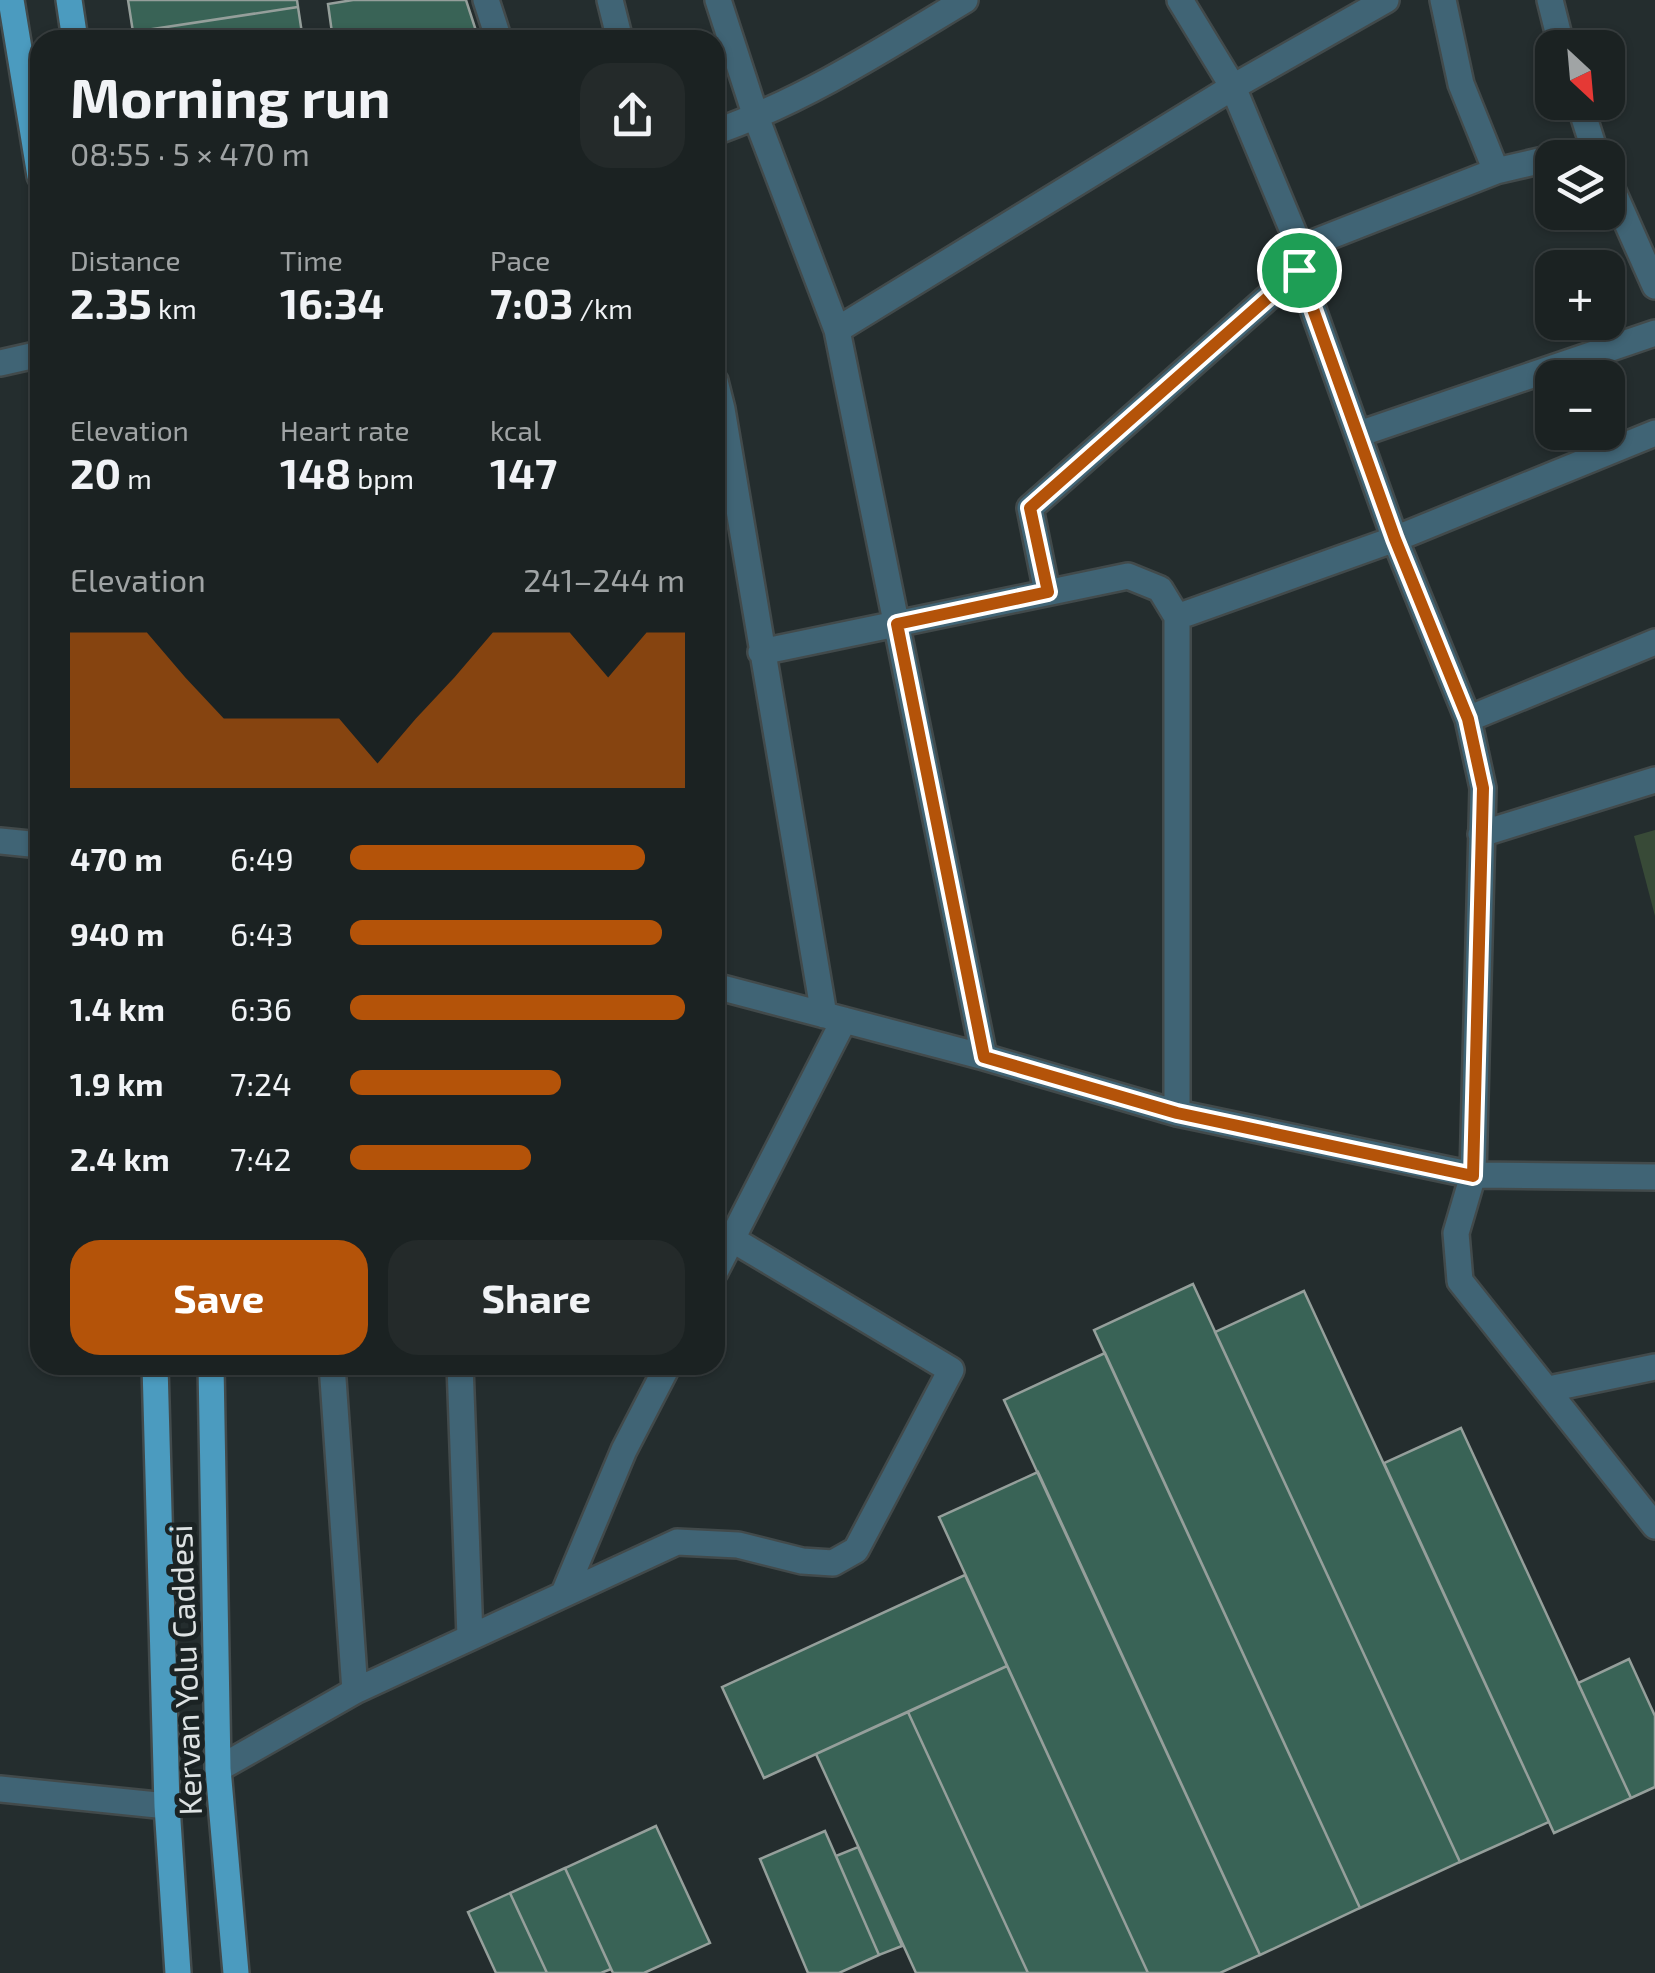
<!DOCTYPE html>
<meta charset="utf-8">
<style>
body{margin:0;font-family:"Exo 2",sans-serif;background:#242a2a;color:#f1f3f6;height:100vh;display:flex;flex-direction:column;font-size:38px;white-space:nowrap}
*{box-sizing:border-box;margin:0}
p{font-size:32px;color:#a0a4a5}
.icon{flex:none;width:55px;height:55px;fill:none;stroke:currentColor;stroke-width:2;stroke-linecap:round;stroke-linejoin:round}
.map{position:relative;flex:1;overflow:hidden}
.details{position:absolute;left:30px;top:30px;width:695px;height:1345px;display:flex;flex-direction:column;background:#1b2222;border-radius:30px;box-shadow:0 2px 8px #0004,0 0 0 2px #393f40}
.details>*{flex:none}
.needle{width:65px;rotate:154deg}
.buttons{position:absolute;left:1535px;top:30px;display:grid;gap:20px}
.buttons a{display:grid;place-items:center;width:90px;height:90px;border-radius:20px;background:#1b2222;box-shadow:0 2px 8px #0004,0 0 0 2px #393f40;font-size:50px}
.pin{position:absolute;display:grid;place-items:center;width:85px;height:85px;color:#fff;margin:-42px;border:5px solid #fff;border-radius:50%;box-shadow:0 2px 10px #0007}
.round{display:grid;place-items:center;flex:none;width:105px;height:105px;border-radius:30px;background:#242a2a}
.summary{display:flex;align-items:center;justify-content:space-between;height:170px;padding:0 40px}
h1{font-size:55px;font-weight:700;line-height:75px}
.figures{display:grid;grid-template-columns:repeat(3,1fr);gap:15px;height:170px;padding:10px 40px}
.figures div{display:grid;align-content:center}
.figures b{font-size:42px;font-weight:700}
.figures small{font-size:28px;font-weight:400}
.figures p{font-size:28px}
.chart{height:280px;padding:20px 40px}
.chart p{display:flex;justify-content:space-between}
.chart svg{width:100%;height:180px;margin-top:10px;fill:#b45309;opacity:.7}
.button{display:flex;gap:20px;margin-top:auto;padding:20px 40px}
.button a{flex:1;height:115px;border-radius:30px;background:#b45309;color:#fff;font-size:40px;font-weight:700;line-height:115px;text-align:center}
.button a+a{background:#242a2a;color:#f1f3f6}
ul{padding:0 40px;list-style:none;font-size:32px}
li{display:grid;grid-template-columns:160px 120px 1fr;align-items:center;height:75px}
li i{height:25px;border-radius:12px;background:#b45309}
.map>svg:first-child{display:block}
</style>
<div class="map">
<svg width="1655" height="1973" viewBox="0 0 1655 1973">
<rect width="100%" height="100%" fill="#242d2e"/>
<!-- green -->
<path fill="#384a37" d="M 1655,830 L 1655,916 L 1634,836 Z"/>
<!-- building -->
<path fill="#396356" stroke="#959f9b" stroke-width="2.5" d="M 128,0 L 297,0 L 298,7 L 133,32 Z
M 353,0 L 466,0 L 479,40 L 333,40 L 328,4 Z
M 298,7 L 303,40 L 134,40 L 133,32 Z
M 1193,1284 L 1460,1862 L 1360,1908 L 1094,1330 Z
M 1304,1291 L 1549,1822 L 1460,1862 L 1215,1332 Z
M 1105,1353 L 1360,1908 L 1260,1955 L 1004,1400 Z
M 1461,1428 L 1631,1798 L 1554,1833 L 1384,1463 Z
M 1038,1472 L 1260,1955 L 1220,1973 L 1148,1973 L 939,1517 Z
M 965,1575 L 1007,1666 L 764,1778 L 722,1687 Z
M 1629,1659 L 1655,1716 L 1655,1787 L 1631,1798 L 1578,1683 Z
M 1007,1666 L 1148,1973 L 1028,1973 L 908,1712 Z
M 908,1712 L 1028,1973 L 916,1973 L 816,1754 Z
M 656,1826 L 710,1943 L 644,1973 L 613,1973 L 565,1868 Z
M 825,1831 L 879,1955 L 839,1973 L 808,1973 L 760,1859 Z
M 858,1847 L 902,1946 L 879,1955 L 836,1856 Z
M 565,1868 L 611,1969 L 601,1973 L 547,1973 L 510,1893 Z
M 510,1893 L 547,1973 L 496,1973 L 468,1912 Z"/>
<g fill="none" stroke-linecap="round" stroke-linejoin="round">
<defs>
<path id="minor" d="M 486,0 L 499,40
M 610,0 L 620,40
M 718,0 L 756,117 L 837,330 L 984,1057
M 1180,0 L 1233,87 L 1300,248 L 1299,270 L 1395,539 L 1468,719 L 1483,788 L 1473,1175 L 1456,1233 L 1460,1281 L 1655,1526
M 1443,0 L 1461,84 L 1496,171
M 1550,0 L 1562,48
M 1579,102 L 1597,158
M 715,132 C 805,100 884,49 965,0
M 1608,180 L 1655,286
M 1300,248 L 1496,171 L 1552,158
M 837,330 L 1233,87 L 1386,0
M 0,363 L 40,354
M 715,381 L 722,409 L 824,1015
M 1359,434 L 1655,333
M 1047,592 L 1030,508 L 1299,270
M 1177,617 L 1395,539 L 1655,433
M 761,652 L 1128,576 L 1160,589 L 1177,617 L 1177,1113
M 1468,719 L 1655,642
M 1481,834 L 1655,780
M 0,841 L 40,845
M 715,986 L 984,1057 L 1177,1113 L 1473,1175 L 1655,1177
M 715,1272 L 844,1020
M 332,1365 L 355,1691
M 460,1365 L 470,1637
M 1549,1389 L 1655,1367
M 564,1593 L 624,1450 L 668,1365
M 218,1769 L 355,1691 L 677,1542 L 738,1545 L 802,1561 L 833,1563 L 856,1550 L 951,1370 L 715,1229
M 0,1789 L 167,1806"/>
<path id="major" d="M 11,0 L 40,176
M 69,0 L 75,40
M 155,1365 L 167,1806 L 178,1973
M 211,1365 L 218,1769 L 236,1973"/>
</defs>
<!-- minor casing -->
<use href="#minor" stroke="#424a4b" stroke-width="30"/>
<!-- major casing -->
<use href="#major" stroke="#424a4b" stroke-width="30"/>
<!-- minor -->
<use href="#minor" stroke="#406475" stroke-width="25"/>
<!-- major -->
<use href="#major" stroke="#4b9bbf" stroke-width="25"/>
</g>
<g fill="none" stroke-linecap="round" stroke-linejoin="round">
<defs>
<path id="route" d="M 1299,270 L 1395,539 L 1468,719 L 1483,788 L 1473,1176 L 1177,1113 L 984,1057 L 897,624 L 1048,592 L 1030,508 Z"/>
</defs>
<!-- route casing -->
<use href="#route" stroke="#fff" stroke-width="20"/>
<!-- route -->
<use href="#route" stroke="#b45309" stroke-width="12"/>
</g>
<g text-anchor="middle" stroke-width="10" stroke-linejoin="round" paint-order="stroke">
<!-- street labels -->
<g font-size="32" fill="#dde2e3" stroke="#1b2324">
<text transform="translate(186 1670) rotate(-92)" y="11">Kervan Yolu Caddesi</text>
</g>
</g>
</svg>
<div class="buttons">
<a><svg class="needle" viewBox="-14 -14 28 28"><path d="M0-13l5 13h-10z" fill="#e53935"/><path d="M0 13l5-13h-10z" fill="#a0a4a5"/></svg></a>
<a><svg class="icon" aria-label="layers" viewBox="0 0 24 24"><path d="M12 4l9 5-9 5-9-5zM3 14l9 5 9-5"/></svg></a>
<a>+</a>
<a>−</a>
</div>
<div class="pin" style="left:1299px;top:270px;background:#1e9e55"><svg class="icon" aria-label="arrive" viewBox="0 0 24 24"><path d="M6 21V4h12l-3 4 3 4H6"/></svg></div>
<section class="details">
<div class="summary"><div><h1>Morning run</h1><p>08:55 · 5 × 470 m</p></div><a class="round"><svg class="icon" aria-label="share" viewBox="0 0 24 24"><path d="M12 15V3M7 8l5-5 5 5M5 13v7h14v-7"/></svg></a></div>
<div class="figures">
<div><p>Distance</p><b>2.35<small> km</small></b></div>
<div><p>Time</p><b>16:34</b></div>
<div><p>Pace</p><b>7:03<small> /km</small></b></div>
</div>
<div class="figures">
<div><p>Elevation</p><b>20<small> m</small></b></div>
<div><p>Heart rate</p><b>148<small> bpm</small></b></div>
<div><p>kcal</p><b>147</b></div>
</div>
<div class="chart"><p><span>Elevation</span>241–244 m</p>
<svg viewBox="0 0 160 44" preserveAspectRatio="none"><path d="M0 44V6L10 6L20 6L30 17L40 27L50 27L60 27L70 27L80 38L90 27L100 17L110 6L120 6L130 6L140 17L150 6L160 6V44z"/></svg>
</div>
<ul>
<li><b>470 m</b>6:49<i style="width:88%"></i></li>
<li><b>940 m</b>6:43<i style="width:93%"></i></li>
<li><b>1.4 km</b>6:36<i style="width:100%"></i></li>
<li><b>1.9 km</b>7:24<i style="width:63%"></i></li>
<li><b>2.4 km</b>7:42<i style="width:54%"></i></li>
</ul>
<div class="button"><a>Save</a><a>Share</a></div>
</section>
</div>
